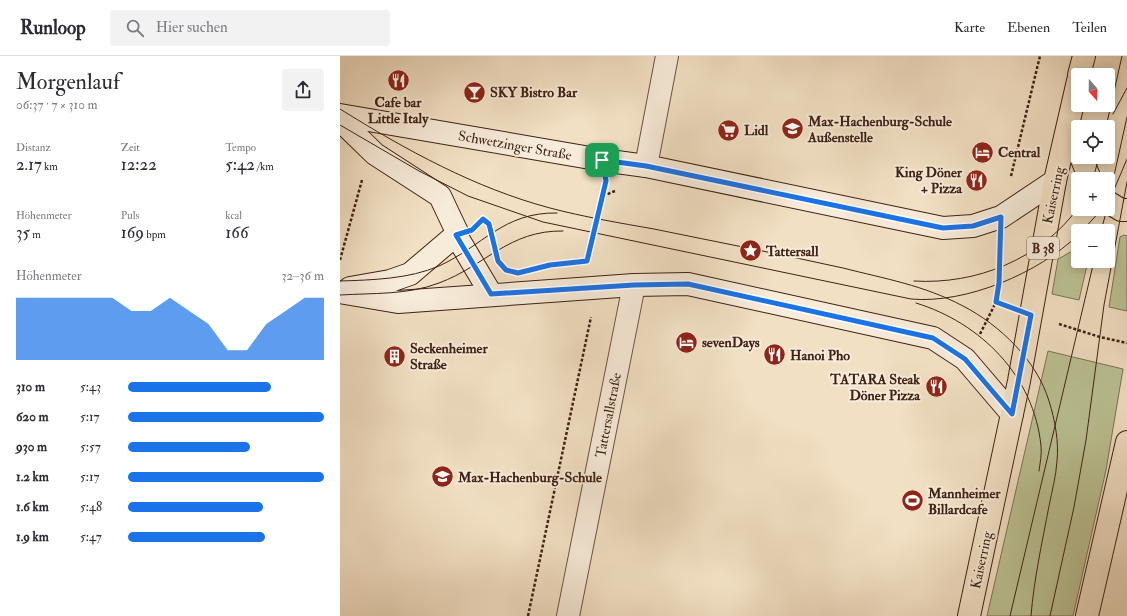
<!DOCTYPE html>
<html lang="de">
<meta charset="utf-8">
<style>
body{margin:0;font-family:"IM FELL Double Pica",serif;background:#f2f2f3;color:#2b2b33;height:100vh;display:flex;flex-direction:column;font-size:15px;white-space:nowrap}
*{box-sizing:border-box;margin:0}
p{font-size:13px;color:#7c7c81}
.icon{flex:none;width:22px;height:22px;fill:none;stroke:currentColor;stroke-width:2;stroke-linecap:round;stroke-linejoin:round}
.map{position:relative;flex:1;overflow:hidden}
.panel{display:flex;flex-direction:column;background:#fff;width:340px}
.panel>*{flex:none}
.needle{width:26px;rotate:160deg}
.buttons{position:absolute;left:731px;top:12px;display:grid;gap:8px}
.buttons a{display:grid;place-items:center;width:44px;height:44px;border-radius:4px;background:#fff;box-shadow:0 2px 10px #0003;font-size:20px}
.pin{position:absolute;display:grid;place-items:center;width:34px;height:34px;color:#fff;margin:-17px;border-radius:8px;box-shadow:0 2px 6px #0006}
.round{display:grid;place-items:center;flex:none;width:42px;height:42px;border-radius:4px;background:#f2f2f3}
.summary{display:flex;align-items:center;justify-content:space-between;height:68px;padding:0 16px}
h1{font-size:22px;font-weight:600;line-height:30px}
.stats{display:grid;grid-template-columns:repeat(3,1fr);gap:6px;height:68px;padding:4px 16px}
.stats div{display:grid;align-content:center}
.stats b{font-size:17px;font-weight:600}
.stats small{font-size:11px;font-weight:400}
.stats p{font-size:11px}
.chart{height:112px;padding:8px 16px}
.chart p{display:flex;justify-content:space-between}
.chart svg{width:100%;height:72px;margin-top:4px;fill:#1a73e8;opacity:.7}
ul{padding:0 16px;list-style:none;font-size:13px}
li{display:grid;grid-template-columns:64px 48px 1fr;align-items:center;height:30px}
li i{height:10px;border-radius:5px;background:#1a73e8}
header{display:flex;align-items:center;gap:24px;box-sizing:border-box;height:56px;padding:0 20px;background:#fff;border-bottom:1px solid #e1e1e2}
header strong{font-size:19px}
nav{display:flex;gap:22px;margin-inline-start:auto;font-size:14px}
.search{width:280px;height:36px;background:#f2f2f3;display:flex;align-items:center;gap:10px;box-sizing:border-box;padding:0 14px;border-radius:4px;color:#7c7c81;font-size:15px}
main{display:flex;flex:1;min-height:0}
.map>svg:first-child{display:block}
</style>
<header>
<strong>Runloop</strong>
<div class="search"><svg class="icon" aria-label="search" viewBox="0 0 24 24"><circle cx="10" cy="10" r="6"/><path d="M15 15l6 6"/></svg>Hier suchen</div>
<nav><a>Karte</a><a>Ebenen</a><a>Teilen</a></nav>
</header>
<main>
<section class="panel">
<div class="summary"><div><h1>Morgenlauf</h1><p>06:37 · 7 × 310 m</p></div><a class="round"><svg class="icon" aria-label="share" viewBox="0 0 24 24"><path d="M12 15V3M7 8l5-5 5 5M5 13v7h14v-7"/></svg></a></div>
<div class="stats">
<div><p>Distanz</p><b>2.17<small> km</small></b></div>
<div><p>Zeit</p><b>12:22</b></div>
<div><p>Tempo</p><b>5:42<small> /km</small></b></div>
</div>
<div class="stats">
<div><p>Höhenmeter</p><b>35<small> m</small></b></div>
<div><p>Puls</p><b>169<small> bpm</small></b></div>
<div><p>kcal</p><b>166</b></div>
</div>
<div class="chart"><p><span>Höhenmeter</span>32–36 m</p>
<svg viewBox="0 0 160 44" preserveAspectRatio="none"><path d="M0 44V6L10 6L20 6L30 6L40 6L50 6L60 14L70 14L80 6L90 14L100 22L110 38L120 38L130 22L140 14L150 6L160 6V44z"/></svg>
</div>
<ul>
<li><b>310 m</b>5:43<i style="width:73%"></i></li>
<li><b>620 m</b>5:17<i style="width:100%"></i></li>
<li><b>930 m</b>5:57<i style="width:62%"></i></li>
<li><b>1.2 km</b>5:17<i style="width:100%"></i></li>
<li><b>1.6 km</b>5:48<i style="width:69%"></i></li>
<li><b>1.9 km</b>5:47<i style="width:70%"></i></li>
</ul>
</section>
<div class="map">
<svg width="787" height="560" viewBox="0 0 787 560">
<rect width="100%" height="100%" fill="#f2e0c4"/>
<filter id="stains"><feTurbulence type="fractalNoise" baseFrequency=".005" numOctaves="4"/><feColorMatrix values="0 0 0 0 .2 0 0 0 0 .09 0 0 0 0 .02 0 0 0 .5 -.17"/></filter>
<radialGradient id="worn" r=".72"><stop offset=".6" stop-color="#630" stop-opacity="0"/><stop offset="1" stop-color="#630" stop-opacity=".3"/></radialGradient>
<!-- green -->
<path fill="#bbc294" stroke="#7d7254" d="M 784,179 L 787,180 L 787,255 L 769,251 L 780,181 Z
M 738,192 L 738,205 L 748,205 L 739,244 L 712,238 L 718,203 Z
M 708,295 L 783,313 L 766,414 L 733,560 L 647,560 Z"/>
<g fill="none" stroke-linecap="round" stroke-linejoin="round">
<defs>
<path id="street" d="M 306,110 L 327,0
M 228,560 L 294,229"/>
<path id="secondary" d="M 0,59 L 262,104 L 306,110 L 603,172 L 633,170 L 661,161 L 715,125
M 0,64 L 35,98 L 100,140 L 117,176 L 116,179 L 151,238
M 10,232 L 50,225 L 70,218 L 116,179
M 0,236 L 58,246 L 294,229 L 348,228 L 593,282 L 625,303 L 672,358"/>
<path id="primary" d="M 739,19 L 744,0
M 741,101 L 750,123
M 768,146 L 781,154 L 787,154
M 629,560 L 679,325 L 715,125 L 738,25
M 747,560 L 787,386"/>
</defs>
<!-- street casing -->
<use href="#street" stroke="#6c5141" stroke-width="24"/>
<!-- secondary casing -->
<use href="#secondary" stroke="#3f2115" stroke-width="24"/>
<!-- primary casing -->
<use href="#primary" stroke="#3f2115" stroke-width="24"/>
<!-- path -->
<path stroke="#3f2115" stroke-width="2.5" stroke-dasharray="3 2" stroke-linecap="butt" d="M 671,120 L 700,0
M 263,140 L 275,135
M 143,163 L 149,168 L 153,184
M 0,204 L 22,124
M 247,205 L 265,132
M 656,246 L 665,249
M 719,268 L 760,281 L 787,287
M 640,278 L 656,246 L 659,227 L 661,192
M 188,560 L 251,261"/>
<!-- street -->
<use href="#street" stroke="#f7ebd9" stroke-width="22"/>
<!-- secondary -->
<use href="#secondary" stroke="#f7ebd9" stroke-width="22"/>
<!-- primary -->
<use href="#primary" stroke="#f2e0c4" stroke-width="22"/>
<!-- tram -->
<path stroke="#3f2115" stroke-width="1" d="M 0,53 C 66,94 135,132 210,152 C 244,161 280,167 314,173 C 377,186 440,198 503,212 C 546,223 583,229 623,250 C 660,269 697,305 709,345 C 715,364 719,386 717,405 C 716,420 712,435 709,450 C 702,487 694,523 691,560
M 773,58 L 787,32
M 0,69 L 79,115 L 128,140 L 203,166 L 571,243 C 626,248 699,217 738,179
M 766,71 L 782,0
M 753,123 L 759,101
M 773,136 L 787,103
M 768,147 L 787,61
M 742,175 L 762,153
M 761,175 L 767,153
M 0,225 C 32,224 69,223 99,210 C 143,190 163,156 217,157
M 574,225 C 636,229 701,203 738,152
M 0,239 C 33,237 68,239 99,227 C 145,210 169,174 223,175
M 576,247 C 641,267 694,320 701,390 C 702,398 700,407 699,415
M 670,560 L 754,205
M 710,560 L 734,451 L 746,384 L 764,249 L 787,126"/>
</g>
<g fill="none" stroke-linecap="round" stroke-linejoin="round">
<defs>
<path id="route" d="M 262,104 L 306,110 L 603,172 L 633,170 L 661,161 L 659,227 L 656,246 L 691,259 L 672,358 L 625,303 L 593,282 L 348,228 L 294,229 L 151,238 L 116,179 L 132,174 L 143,163 L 149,168 L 158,205 L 166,214 L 178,217 L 210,209 L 247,205 L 266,125 Z"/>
</defs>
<!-- route casing -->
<use href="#route" stroke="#fff" stroke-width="8"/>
<!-- route -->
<use href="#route" stroke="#1a73e8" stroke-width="5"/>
</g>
<!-- icons -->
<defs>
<symbol id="restaurant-disc" viewBox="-11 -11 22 22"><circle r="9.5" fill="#8f2418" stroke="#f7ebd9"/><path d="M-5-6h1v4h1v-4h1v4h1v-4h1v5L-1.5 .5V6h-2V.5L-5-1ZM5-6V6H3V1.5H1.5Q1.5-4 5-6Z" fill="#fff"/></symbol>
<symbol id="bar-disc" viewBox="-11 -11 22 22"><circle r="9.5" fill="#8f2418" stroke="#f7ebd9"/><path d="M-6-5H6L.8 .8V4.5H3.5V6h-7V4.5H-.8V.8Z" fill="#fff"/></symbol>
<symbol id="school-disc" viewBox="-11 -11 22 22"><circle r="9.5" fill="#8f2418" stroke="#f7ebd9"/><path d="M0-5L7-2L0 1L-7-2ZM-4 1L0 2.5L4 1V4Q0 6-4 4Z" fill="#fff"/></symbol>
<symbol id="supermarket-disc" viewBox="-11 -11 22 22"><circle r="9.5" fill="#8f2418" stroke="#f7ebd9"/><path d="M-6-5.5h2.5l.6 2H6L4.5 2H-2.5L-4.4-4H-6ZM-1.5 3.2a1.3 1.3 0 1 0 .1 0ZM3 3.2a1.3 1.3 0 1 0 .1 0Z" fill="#fff"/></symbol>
<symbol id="hotel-disc" viewBox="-11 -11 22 22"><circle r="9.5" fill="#8f2418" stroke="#f7ebd9"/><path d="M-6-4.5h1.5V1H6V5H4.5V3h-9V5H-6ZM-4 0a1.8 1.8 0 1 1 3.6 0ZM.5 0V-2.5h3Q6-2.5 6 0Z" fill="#fff"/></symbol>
<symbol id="sight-disc" viewBox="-11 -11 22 22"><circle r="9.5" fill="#8f2418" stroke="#f7ebd9"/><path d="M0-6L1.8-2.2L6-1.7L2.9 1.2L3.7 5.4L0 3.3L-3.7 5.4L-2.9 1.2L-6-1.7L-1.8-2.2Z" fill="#fff"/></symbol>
<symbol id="building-disc" viewBox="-11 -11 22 22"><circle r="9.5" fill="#8f2418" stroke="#f7ebd9"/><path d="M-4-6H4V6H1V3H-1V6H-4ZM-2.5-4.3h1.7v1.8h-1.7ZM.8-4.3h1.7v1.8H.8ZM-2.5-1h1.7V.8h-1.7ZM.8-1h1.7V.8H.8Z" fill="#fff"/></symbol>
<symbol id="stadium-disc" viewBox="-11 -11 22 22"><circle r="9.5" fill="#8f2418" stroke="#f7ebd9"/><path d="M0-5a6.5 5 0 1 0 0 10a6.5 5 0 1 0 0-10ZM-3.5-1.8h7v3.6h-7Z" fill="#fff"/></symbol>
</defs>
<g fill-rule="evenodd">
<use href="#restaurant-disc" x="46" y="12" width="25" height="25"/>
<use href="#bar-disc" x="122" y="24" width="25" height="25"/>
<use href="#school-disc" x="440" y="60" width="25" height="25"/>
<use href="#supermarket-disc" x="376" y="62" width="25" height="25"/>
<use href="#hotel-disc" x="630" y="84" width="25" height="25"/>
<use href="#restaurant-disc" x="624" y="112" width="25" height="25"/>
<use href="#sight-disc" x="398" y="182" width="25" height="25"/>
<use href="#hotel-disc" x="334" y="274" width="25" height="25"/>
<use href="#restaurant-disc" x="422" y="286" width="25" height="25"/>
<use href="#building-disc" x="42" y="288" width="25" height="25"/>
<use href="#restaurant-disc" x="584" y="318" width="25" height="25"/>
<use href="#school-disc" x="90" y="408" width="25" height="25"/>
<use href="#stadium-disc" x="560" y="432" width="25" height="25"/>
</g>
<g text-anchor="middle" stroke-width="4" stroke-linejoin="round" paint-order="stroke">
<!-- shield labels -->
<rect fill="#f7ebd9" stroke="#765e50" stroke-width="1" x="687" y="181" width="32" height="22" rx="3"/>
<g font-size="13" font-weight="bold" fill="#3f2115">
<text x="703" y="197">B 38</text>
</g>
<!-- poi labels -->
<g font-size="14" font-weight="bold" fill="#3f2115" stroke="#f7ebd9" text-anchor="start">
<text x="150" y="41">SKY Bistro Bar</text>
<text x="58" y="51" text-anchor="middle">Cafe bar<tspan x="58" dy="16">Little Italy</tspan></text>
<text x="468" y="70">Max-Hachenburg-Schule<tspan x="468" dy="16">Außenstelle</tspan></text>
<text x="404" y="79">Lidl</text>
<text x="658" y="101">Central</text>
<text x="622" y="121" text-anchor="end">King Döner<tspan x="622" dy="16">+ Pizza</tspan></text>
<text x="426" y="200">Tattersall</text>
<text x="362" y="291">sevenDays</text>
<text x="70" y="297">Seckenheimer<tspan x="70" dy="16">Straße</tspan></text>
<text x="450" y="304">Hanoi Pho</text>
<text x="580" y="328" text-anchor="end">TATARA Steak<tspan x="580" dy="16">Döner Pizza</tspan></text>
<text x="118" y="426">Max-Hachenburg-Schule</text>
<text x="588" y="442">Mannheimer<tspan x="588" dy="16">Billardcafe</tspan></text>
</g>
<!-- street labels -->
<g font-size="14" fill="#3f2115" stroke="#f7ebd9">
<text transform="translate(175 89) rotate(10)" y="5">Schwetzinger Straße</text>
<text transform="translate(713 139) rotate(-78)" y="5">Kaiserring</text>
<text transform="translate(268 359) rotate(-79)" y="5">Tattersallstraße</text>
<text transform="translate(641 504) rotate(-78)" y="5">Kaiserring</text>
</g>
</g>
<rect width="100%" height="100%" filter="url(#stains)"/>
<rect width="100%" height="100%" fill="url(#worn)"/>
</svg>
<div class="buttons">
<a><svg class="needle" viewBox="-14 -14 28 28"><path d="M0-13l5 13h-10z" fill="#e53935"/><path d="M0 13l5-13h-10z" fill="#7c7c81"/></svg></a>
<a><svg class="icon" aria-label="locate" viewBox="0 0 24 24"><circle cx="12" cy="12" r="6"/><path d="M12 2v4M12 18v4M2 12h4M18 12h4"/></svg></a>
<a>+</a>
<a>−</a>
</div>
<div class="pin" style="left:262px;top:104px;background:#1e9e55"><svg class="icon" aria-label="arrive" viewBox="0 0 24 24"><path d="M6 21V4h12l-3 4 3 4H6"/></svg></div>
</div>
</main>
